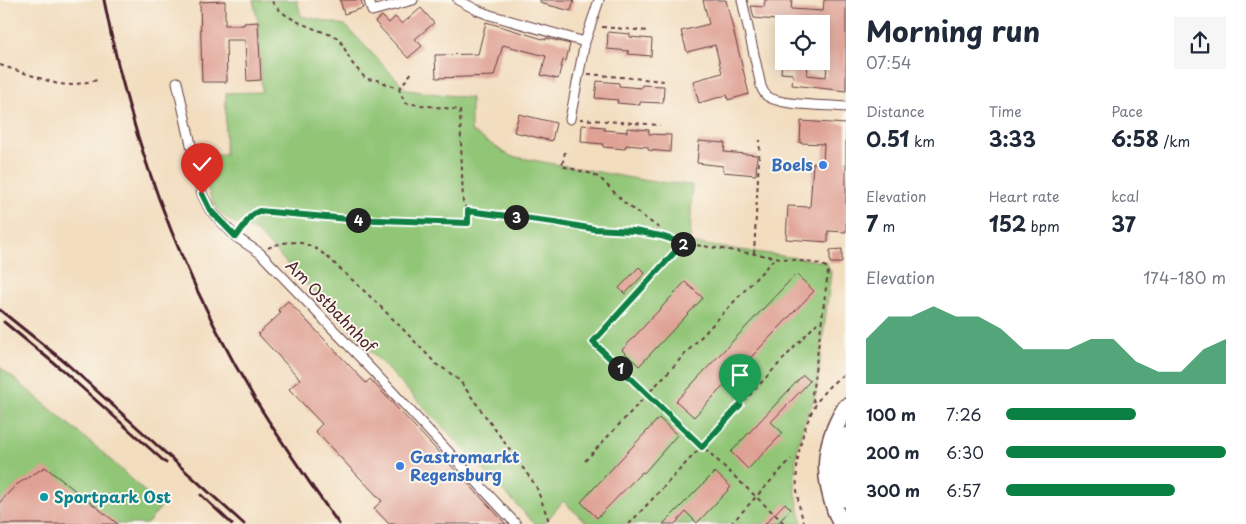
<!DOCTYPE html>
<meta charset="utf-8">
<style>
body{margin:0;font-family:"Playpen Sans",sans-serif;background:#f6f6f7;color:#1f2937;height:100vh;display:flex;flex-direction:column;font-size:19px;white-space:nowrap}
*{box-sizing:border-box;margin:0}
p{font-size:16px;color:#747a83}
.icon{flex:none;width:28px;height:28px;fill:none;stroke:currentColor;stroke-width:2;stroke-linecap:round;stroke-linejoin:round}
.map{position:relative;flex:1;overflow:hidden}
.side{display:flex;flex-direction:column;background:#fff;width:400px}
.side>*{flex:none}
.tools{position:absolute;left:775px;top:15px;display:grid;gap:10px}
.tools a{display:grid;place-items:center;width:55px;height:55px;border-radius:0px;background:#fff;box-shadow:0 2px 12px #0003;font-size:25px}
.pin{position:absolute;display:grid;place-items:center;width:42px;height:42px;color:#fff;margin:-51px -21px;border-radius:50% 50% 50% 0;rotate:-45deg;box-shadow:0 0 5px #0007}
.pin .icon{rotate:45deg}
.km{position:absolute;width:25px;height:25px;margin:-12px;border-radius:50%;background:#222;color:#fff;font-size:14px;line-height:25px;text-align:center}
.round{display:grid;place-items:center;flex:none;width:52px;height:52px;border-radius:0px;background:#f6f6f7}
.summary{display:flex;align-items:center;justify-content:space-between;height:85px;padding:0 20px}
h1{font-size:28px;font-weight:700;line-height:38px}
.figures{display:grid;grid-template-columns:repeat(3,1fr);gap:8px;height:85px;padding:5px 20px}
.figures div{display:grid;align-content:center}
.figures b{font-size:21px;font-weight:700}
.figures small{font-size:14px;font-weight:400}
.figures p{font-size:14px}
.chart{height:140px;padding:10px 20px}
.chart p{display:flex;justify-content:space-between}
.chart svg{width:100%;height:90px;margin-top:5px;fill:#0b8043;opacity:.7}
ul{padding:0 20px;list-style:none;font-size:16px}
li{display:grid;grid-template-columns:80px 60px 1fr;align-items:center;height:38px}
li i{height:12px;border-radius:6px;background:#0b8043}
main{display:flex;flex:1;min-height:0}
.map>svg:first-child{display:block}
</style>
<main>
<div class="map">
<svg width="846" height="524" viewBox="0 0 846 524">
<rect width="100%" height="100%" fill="#fbf7ec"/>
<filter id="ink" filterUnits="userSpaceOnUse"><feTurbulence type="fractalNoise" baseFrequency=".02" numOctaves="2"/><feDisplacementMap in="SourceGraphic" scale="10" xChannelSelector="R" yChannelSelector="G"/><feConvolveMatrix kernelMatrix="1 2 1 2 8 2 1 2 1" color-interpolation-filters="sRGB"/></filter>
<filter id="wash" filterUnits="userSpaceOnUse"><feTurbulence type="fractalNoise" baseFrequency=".0096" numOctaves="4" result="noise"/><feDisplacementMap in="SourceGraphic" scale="20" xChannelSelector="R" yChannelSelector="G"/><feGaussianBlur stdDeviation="1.12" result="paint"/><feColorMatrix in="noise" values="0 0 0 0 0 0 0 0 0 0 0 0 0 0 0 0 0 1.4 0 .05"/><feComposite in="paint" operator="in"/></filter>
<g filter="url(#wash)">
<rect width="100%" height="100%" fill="#f2ddbf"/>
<!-- green -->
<path fill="#91c677" stroke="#6e7251" d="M 253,0 L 297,0 L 301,16 L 345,25 L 407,90 L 471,98 L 471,131 L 510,156 L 648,181 L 692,185 L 690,243 L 826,262 L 831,272 L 816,394 L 804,423 L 799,441 L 796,456 L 795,489 L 802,524 L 588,524 L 563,501 L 544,524 L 535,524 L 258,233 C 251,229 233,223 229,220 C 207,204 205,180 204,155 L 225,155 L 226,93 L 262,92 L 258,22 Z
M 0,367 L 101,451 L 161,507 L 147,524 L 0,524 Z"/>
<g id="blocks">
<!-- building -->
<path fill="#dfa194" d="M 340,0 L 361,0 L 363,8 L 344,14 Z
M 540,0 L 574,0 L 571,11 L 540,3 Z
M 703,0 L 726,0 L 749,94 L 728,100 L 727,95 L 699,103 L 693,81 L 722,73 L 715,45 L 687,52 L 681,31 L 709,24 Z
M 765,0 L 792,0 L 791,9 L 823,11 L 824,0 L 846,0 L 846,91 L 792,85 L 793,74 L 781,73 L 782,61 L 808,62 L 807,75 L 826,77 L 828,55 L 821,54 L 821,24 L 797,24 L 797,22 L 754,18 L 751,6 L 764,7 Z
M 225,1 L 225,25 L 244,25 L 244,23 L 258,22 L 261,80 L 247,81 L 245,40 L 226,40 L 227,82 L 202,82 L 200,2 Z
M 421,8 L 434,23 L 415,39 L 422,46 L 408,58 L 375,22 L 382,16 L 389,23 L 395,17 L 402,24 Z
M 486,22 L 546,40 L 546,38 L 570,44 L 566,61 L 563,60 L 558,79 L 541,75 L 546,56 L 503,45 L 494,76 L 436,78 L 435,55 L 478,54 Z
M 608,32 L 630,34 L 630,37 L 652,39 L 651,56 L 628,54 L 629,51 L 607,49 Z
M 597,81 L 619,83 L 619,86 L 641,88 L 642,85 L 664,86 L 663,103 L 640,102 L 640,105 L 617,103 L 618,100 L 595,98 Z
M 519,114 L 556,123 L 552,141 L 514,132 Z
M 801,121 L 846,124 L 846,232 L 828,231 L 828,242 L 786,239 L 788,206 L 810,207 L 813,163 L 823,164 L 824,144 L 800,143 Z
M 582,125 L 604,127 L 604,130 L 627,132 L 627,128 L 649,130 L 649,134 L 671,135 L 670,152 L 648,150 L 648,147 L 626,145 L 625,149 L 603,147 L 603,144 L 581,142 Z
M 699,141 L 725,143 L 724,152 L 757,155 L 756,175 L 723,172 L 723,166 L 697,163 Z
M 842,249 L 842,263 L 830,263 L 830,250 Z
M 639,267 L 645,273 L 625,294 L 619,288 Z
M 796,274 L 814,291 L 694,417 L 676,401 Z
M 685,282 L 703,298 L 639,366 L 622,350 Z
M 288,301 L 366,383 L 370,379 L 506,524 L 389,524 L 374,508 L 382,501 L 315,431 L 322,424 L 289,389 L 300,379 L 258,334 L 281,313 L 278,310 Z
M 803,375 L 810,381 L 771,422 L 783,433 L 748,469 L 731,452 Z
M 659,418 L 677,435 L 644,473 L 642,472 L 597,518 L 581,502 Z
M 45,467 L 118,524 L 0,524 L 0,502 L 16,485 Z
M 715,472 L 731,487 L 697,523 L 686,512 L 675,524 L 663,524 Z
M 785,503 L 791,509 L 777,524 L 765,524 Z"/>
</g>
</g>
<g filter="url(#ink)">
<use href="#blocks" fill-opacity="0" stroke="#633c41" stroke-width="1"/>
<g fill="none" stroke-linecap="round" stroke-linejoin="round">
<defs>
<path id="street" d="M 369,0 L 372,11 L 413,0
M 458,0 L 477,10 L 490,15 L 585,42
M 742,0 L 761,86 C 762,90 764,93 767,96 C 780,106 828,105 846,107
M 177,82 L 202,194 L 210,210 L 236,237 L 260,253 L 374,372 L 516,524
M 570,119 L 585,42 L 599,0"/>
<path id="highway" d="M 846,436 C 837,454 839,480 846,499
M 841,524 C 822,481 821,447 846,407"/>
</defs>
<!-- street casing -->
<use href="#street" stroke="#633c41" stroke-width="11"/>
<!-- highway casing -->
<use href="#highway" stroke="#633c41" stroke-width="19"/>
<!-- path -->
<path stroke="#633c41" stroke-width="2" stroke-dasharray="4 4" stroke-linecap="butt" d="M 602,27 L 649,31
M 0,65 L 58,84 L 72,85 L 98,80
M 588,74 L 665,81
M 399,89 L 413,71
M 580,119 L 660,125
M 565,152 L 562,166 L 589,173 L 600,178 L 626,204 L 659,228 L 661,237
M 468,211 L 554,222 L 593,229 L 634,231 L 661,237 L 683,243 L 820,264 L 826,267 L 828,272 L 812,395 L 815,406
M 242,228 L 251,216 L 259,211 L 348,219 L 468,223 L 468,211 L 463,203 L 460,110 L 405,103 L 399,89 L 377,80 L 366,79 L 352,63 L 341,42 L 336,37 C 315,28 284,21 271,0
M 683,244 L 593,343 L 785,524
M 268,248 C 281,242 295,240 308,245 C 324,251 335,265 348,276 C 379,304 408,334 437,365 L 446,370 L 460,381 L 536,486 L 550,524
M 754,254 L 760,140
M 585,461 L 773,260 L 773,257
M 629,524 L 817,323
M 731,524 L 791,459
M 805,524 C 788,485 798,424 825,391 C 831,384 839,378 846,373"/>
<!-- street -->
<use href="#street" stroke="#fff" stroke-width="9"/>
<!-- highway -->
<use href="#highway" stroke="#fff" stroke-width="16"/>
<!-- rail -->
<path stroke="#4a1f2b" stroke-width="3" d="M 104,0 C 131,141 182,278 256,401 C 282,443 310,484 339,524
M 0,310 L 66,363 L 244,524
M 4,322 L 61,369 L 166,463
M 201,495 L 232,524"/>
</g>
</g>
<g fill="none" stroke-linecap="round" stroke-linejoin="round" filter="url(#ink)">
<defs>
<path id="route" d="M 202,194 L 210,210 L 236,237 L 251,216 L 259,211 L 348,219 L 468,223 L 468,211 L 554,222 L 594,229 L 634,231 L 661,236 L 683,243 L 593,342 L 702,447 L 740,405"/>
</defs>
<!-- route casing -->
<use href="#route" stroke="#fff" stroke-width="10"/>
<!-- route -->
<use href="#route" stroke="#0b8043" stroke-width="6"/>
</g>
<!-- markers -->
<g fill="#3f7fe0" stroke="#fbf7ec" stroke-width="2">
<circle cx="823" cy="165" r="5"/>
<circle cx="400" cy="466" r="5"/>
</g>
<circle fill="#0f9aa8" stroke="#fbf7ec" stroke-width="2" cx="44" cy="497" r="5"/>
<g text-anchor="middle" stroke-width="4" stroke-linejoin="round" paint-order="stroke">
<!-- shop labels -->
<g font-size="16" font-weight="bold" fill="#366cbe" stroke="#fbf7ec" text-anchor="end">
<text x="813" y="171">Boels</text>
<text x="410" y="463" text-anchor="start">Gastromarkt<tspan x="410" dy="18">Regensburg</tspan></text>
</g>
<!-- street labels -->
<g font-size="16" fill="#4a1f2b" stroke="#fbf7ec">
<text transform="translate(331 306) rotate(46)" y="6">Am Ostbahnhof</text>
</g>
<!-- culture labels -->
<g font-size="16" font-weight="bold" fill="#0d838f" stroke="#fbf7ec" text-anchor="start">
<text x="54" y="503">Sportpark Ost</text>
</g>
</g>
</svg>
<div class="tools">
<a><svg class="icon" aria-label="locate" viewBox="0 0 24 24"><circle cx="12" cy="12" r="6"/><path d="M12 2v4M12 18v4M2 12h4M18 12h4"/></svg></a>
</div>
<div class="pin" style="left:740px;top:405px;background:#1e9e55"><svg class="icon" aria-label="arrive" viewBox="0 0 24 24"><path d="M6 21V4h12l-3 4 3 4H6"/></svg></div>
<div class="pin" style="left:202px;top:194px;background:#d93025"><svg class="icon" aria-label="check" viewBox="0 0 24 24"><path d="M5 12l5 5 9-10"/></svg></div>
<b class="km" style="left:620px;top:368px">1</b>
<b class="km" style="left:683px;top:244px">2</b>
<b class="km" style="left:516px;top:217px">3</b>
<b class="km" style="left:358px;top:220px">4</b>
</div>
<section class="side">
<div class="summary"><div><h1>Morning run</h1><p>07:54</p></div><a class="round"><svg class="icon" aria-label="share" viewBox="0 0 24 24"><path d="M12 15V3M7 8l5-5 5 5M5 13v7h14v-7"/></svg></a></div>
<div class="figures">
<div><p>Distance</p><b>0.51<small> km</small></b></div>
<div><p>Time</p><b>3:33</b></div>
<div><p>Pace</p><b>6:58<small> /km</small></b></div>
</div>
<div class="figures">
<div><p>Elevation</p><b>7<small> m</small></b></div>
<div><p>Heart rate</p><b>152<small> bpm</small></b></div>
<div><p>kcal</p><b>37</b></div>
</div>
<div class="chart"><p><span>Elevation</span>174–180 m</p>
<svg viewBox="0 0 160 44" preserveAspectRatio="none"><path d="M0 44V22L10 11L20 11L30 6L40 11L50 11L60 17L70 27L80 27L90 27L100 22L110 22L120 33L130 38L140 38L150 27L160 22V44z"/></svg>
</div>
<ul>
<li><b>100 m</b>7:26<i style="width:59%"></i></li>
<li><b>200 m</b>6:30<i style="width:100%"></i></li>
<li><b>300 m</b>6:57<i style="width:77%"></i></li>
</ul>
</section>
</main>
